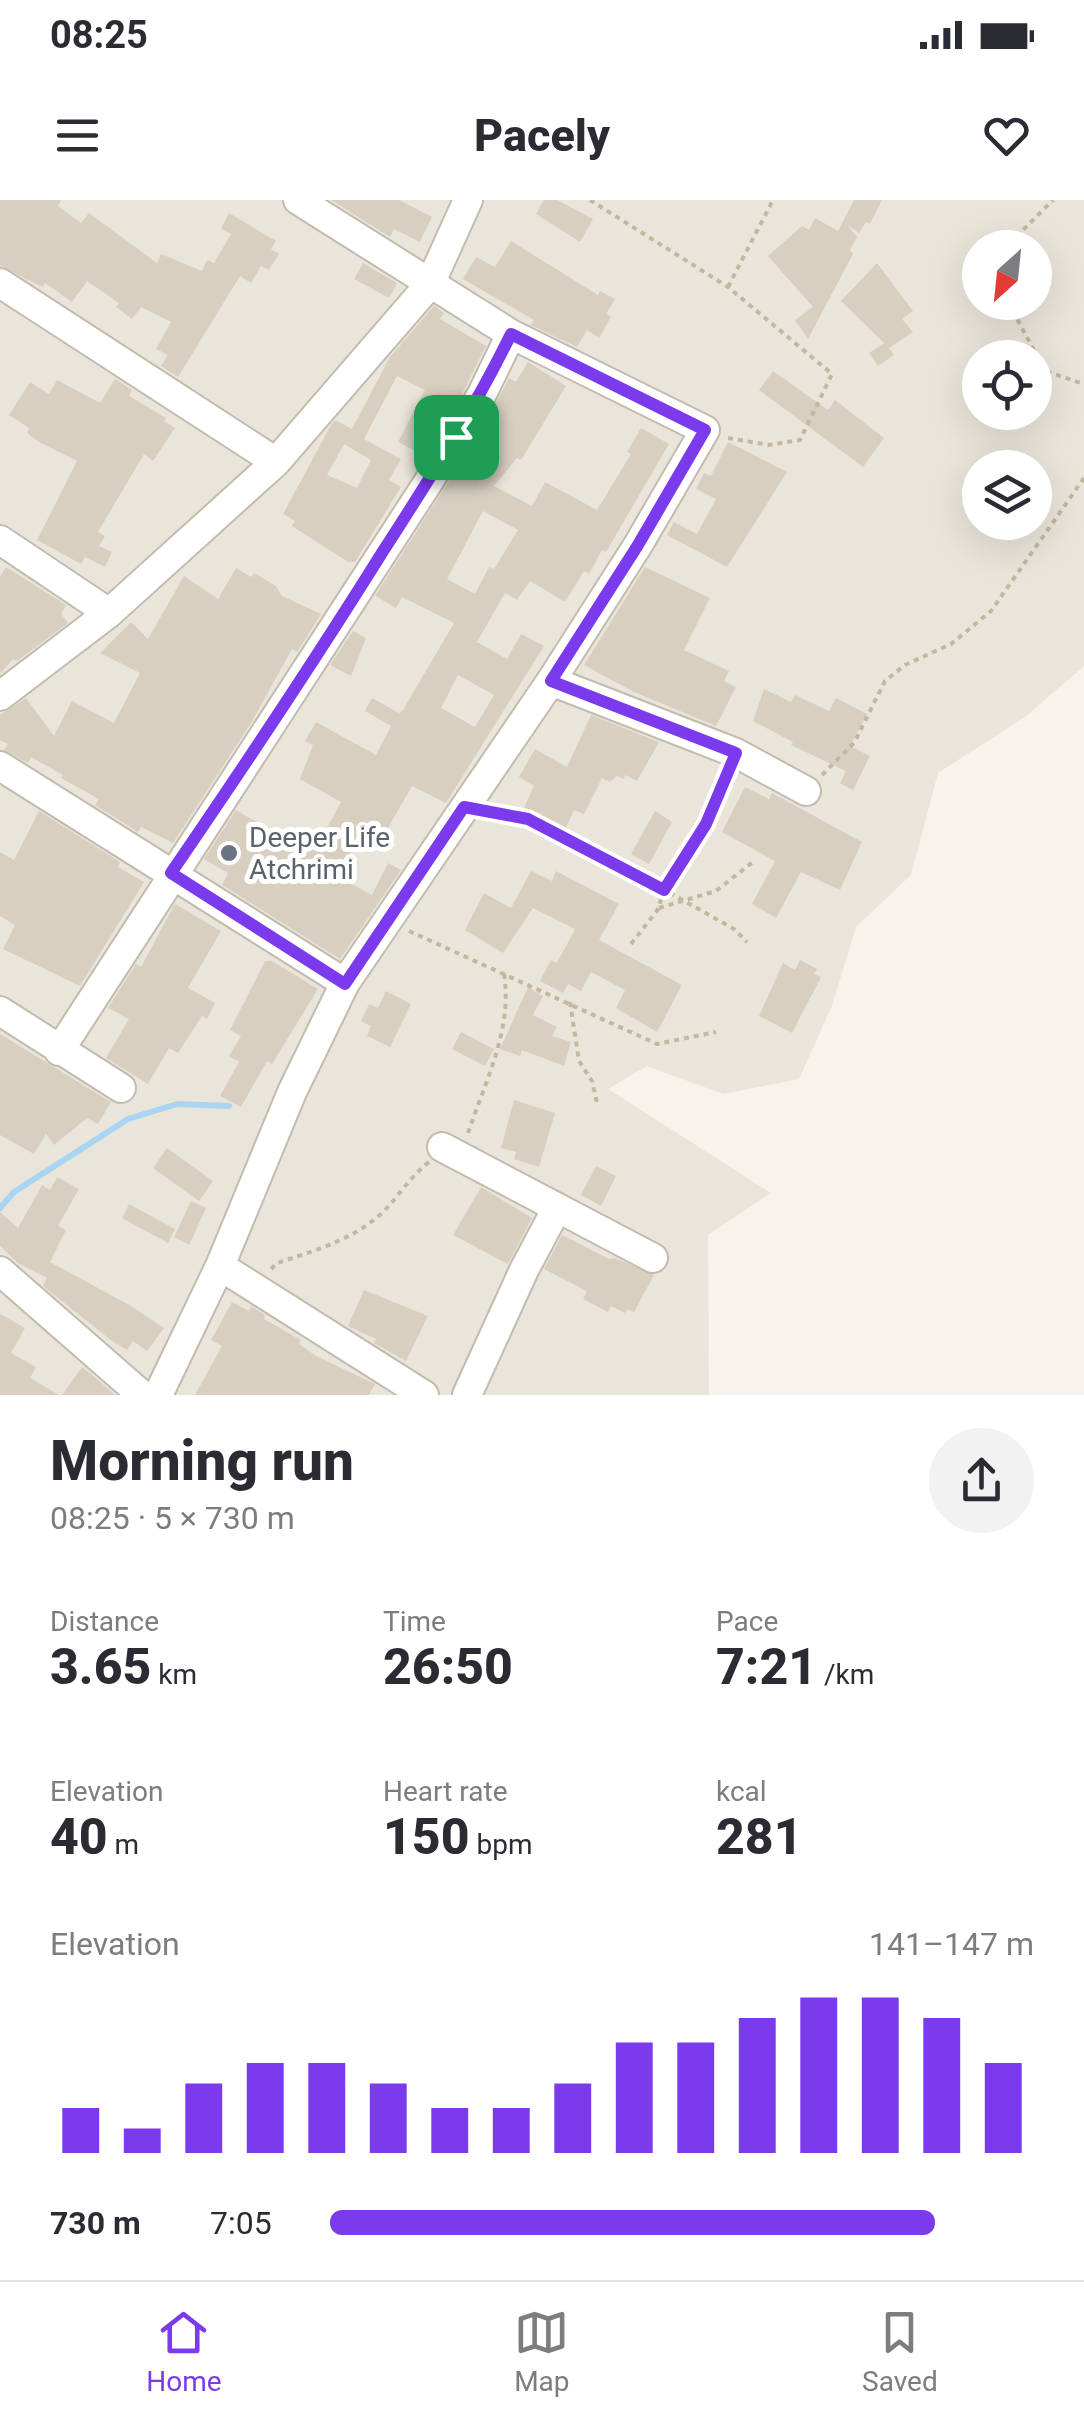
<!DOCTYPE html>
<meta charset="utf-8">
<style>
body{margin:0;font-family:Roboto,sans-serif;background:#f2f2f3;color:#2b2b33;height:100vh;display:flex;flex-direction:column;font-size:38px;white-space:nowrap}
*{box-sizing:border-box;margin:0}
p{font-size:32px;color:#7c7c81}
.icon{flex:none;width:55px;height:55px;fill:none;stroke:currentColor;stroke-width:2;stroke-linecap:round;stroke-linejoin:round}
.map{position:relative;height:1195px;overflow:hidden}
.drawer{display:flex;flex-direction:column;background:#fff;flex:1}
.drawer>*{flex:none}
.needle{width:65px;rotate:207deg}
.buttons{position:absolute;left:962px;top:30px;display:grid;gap:20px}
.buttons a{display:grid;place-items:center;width:90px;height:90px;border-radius:50%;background:#fff;box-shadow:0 10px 40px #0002;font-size:50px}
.pin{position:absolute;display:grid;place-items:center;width:85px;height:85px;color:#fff;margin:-42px;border-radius:20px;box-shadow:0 5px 15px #0006}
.round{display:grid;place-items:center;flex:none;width:105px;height:105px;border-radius:52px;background:#f2f2f3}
.head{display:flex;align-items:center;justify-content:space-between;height:170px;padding:0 50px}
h1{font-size:55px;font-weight:800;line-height:75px}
.stats{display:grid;grid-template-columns:repeat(3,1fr);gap:15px;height:170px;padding:10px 50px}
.stats div{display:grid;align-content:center}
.stats b{font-size:50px;font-weight:800}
.stats small{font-size:28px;font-weight:400}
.stats p{font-size:28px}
.chart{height:280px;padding:20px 50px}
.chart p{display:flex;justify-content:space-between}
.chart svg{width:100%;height:180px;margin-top:10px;stroke:#7c3aed;stroke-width:6}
ul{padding:0 50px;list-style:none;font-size:32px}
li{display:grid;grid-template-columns:160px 120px 1fr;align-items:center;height:75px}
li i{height:25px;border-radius:12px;background:#7c3aed}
.status{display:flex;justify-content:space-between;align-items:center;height:70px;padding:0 50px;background:#fff;direction:ltr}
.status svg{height:28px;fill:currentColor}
header{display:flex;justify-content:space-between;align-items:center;height:130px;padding:0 50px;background:#fff;font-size:45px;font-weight:800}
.tabs{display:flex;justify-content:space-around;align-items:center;height:140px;border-top:2px solid #e1e1e2;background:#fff;font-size:28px;color:#7c7c81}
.tabs a{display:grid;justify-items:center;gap:5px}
.tabs .current{color:#7c3aed}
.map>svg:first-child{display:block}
</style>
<div class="status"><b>08:25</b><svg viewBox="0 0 49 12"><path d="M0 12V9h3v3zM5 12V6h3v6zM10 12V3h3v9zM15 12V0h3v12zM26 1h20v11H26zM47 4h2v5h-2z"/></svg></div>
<header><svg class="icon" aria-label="menu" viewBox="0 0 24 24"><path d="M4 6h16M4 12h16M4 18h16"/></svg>Pacely<svg class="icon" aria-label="heart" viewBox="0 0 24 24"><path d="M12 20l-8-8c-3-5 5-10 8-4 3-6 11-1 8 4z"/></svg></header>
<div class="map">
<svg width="1084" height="1195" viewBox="0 0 1084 1195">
<rect width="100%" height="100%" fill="#f6f3ec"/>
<!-- residential -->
<path fill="#eae5da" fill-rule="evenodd" d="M 0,0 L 1084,0 L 1084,466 L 1025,517 L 938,573 L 911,675 L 856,727 L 832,806 L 799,879 L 723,894 L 647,866 L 608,889 L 771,993 L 708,1035 L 709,1195 L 0,1195 ZM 980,48 L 1035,48 L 1035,102 L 980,102 ZM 980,158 L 1035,158 L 1035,212 L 980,212 ZM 980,268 L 1035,268 L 1035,322 L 980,322 Z"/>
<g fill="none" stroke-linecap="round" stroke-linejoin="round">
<!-- stream -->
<path stroke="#a9d4f2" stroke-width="6" d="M 0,1008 L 14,992 L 128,919 L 177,904 L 229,906"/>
</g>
<!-- building -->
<path fill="#d8cfc1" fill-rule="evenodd" d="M 0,0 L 61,0 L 58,6 L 81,23 L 89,13 L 157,63 L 161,54 L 202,71 L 207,60 L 214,63 L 231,34 L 221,29 L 229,13 L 276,41 L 271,49 L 279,54 L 269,70 L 261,66 L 251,83 L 240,76 L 178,177 L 161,166 L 168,155 L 156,149 L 171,122 L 141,107 L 132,119 L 116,107 L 119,103 L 87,81 L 72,102 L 45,83 L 43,87 L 0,66 Z
M 331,0 L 399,0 L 432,17 L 420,42 L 394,29 L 390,37 Z
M 544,0 L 557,0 L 593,19 L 580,42 L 536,14 Z
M 854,0 L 882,0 L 870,24 L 866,22 L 859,33 L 847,25 L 857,37 L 850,50 L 853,54 L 808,139 L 795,120 L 813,107 L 768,56 L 802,26 L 809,30 L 815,18 L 838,31 Z
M 511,41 L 598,95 L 600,91 L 615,99 L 606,114 L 611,117 L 599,138 L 587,130 L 577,147 L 531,125 L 534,120 L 463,79 L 476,57 L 495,67 Z
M 363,63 L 397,83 L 389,98 L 354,79 Z
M 877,63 L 913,111 L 902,119 L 913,132 L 889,148 L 894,155 L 878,166 L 869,153 L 884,143 L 841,101 Z
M 434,106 L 444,113 L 440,119 L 486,146 L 461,196 L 454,206 L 450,203 L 423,255 L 398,242 L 425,190 L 397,176 L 364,239 L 401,259 L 389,280 L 401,287 L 355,362 L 348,362 L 292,326 L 295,321 L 283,314 L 331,225 L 335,220 L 352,229 L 390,157 ZM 344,244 L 371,260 L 357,288 L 327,275 Z
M 528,162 L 566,186 L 521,260 L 517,258 L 494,286 L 532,306 L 545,282 L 597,310 L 631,254 L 627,252 L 641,228 L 669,244 L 606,352 L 602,350 L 589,374 L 584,371 L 565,402 L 530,381 L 517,400 L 505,393 L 477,442 L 507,459 L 521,434 L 544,446 L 446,603 L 412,586 L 384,635 L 370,627 L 359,645 L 356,644 L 337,676 L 372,695 L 388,663 L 401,670 L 340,759 L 222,685 L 228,673 L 204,659 L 236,610 L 301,648 L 311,630 L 322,637 L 341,602 L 300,579 L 313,545 L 305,541 L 316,522 L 376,555 L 391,526 L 365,511 L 372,498 L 399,513 L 403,510 L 454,423 L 402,397 L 396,408 L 375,396 L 486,223 L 509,178 L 516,182 ZM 483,311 L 518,330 L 494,369 L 489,367 L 475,394 L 447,379 ZM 458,475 L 494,495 L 475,527 L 441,508 Z
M 773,171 L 828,210 L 835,200 L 884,238 L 863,267 L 759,190 Z
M 115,179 L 132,190 L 129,196 L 166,218 L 164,221 L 175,228 L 153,261 L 144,254 L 98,332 L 105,336 L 99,346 L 112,352 L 105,367 L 85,357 L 81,364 L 37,340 L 77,261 L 39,242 L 27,233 L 29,228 L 9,215 L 30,182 L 49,194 L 57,180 L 100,203 Z
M 728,242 L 787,272 L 727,367 L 667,335 L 674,322 L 697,334 L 716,299 L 696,289 L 704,273 L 711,276 Z
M 6,367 L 66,405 L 61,414 L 68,423 L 17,461 L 13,459 L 0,474 L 0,377 Z
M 645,367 L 710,398 L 684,450 L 729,471 L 724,481 L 736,487 L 716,526 L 634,492 L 584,465 Z
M 236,368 L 251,377 L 254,373 L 276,386 L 282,396 L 321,414 L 297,452 L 292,449 L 251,523 L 173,643 L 141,627 L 138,632 L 95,605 L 99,599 L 61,578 L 63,575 L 31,557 L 28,563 L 4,550 L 8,544 L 0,540 L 0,515 L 26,498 L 54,536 L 72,501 L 114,523 L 140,473 L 100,453 L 131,422 L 148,439 L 184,376 L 218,399 Z
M 353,431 L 366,438 L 351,476 L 330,465 Z
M 764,489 L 791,502 L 795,495 L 829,511 L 836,498 L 867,514 L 850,546 L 870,556 L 853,590 L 840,583 L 846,571 L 791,545 L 793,542 L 753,521 Z
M 591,515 L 659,542 L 637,581 L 625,575 L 624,579 L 617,576 L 610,582 L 602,578 L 584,614 L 574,610 L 565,630 L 523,610 L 534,586 L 519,577 L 535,549 L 567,567 Z
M 745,587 L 769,599 L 772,593 L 862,642 L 840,690 L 801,672 L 776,718 L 752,704 L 775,661 L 722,632 Z
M 39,611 L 120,662 L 118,667 L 144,682 L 80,786 L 3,749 L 15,725 L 0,716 L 0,652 L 14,660 Z
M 655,611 L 672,622 L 649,664 L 631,654 Z
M 531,671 L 552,681 L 556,671 L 619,704 L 599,740 L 682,785 L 657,832 L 616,808 L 625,790 L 591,772 L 581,791 L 568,784 L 563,793 L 540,781 L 551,760 L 557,763 L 575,729 L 533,708 L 503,753 L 465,730 L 484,693 L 511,708 Z
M 175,704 L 221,731 L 188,788 L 215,803 L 207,819 L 202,816 L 178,853 L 169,848 L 148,884 L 106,858 L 129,819 L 108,808 L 136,764 L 141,767 Z
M 800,760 L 817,769 L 814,774 L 821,777 L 792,833 L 759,816 L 783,763 L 795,770 Z
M 265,761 L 272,761 L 318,789 L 272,864 L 267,861 L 241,907 L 220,896 L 239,862 L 229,856 L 241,836 L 230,830 Z
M 528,787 L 543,796 L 533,815 L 557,827 L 552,836 L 571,842 L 564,866 L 522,850 L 520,856 L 500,849 Z
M 386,791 L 411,804 L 390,847 L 367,836 L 371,826 L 361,821 L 369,804 L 378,808 Z
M 461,832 L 494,849 L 485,866 L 452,849 Z
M 0,834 L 111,902 L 98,924 L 87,918 L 54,945 L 46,934 L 34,954 L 0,935 Z
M 514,900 L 555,913 L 539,967 L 514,959 L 516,952 L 501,948 Z
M 167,948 L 213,981 L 199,1001 L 153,968 Z
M 596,966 L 616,976 L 601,1006 L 581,995 Z
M 57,977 L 79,989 L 58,1026 L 66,1030 L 50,1062 L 131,1106 L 164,1128 L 147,1151 L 133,1141 L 127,1150 L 112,1141 L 43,1086 L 47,1078 L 18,1063 L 0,1046 L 0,1012 L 18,1028 L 42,985 L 50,990 Z
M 481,987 L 532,1018 L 508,1064 L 453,1035 Z
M 191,1001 L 206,1008 L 189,1045 L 174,1037 Z
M 129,1004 L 175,1029 L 168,1043 L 122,1018 Z
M 562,1035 L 609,1059 L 615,1058 L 654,1075 L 634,1112 L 628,1109 L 625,1113 L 611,1106 L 608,1112 L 583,1099 L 587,1091 L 544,1069 Z
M 364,1090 L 428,1116 L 406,1161 L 374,1143 L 376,1139 L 348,1126 Z
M 232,1102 L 249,1111 L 251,1106 L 265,1115 L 264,1119 L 301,1140 L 299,1144 L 316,1156 L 375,1184 L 369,1195 L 195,1195 L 222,1146 L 211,1140 Z
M 0,1114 L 25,1128 L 11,1153 L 36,1167 L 30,1178 L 59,1195 L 0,1195 Z
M 82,1167 L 91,1174 L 115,1195 L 62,1195 Z"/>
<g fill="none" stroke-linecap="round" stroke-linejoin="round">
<defs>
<path id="minor" d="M 0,83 L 276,262
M 0,340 L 109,413
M 551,481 L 736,553 L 806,591
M 0,496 L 109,413 L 276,262 L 430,84 L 468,0
M 0,566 L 345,783
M 0,811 L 121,888
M 59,851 L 429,281 L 482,194 L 511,134
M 442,947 L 653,1058
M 220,1066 L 424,1195
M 0,1071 L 142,1195
M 158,1195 L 220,1066 L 292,892 L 345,783 L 551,481 L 638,345 L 705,230 L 511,134 L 298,0
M 467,1195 L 524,1070 L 557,1008"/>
</defs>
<!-- minor casing -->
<use href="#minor" stroke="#c2bbae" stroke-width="32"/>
<!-- path -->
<path stroke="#c4b79f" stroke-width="4" stroke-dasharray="5 5" stroke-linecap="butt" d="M 590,0 L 728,87 L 832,174 L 800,240 L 769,245 L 728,238
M 1017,48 L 1020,33 L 1053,0
M 728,87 L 773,0
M 1008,102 L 1045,171 L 1084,184
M 822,575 L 854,543 L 885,481 L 905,465 L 951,444 L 991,411 L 1084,278
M 489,610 L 528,619 L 647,680 L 734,729 L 747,742
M 659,708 L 716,691 L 754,661
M 409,731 L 657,844 L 716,832
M 631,744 L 659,708 L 663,690 L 705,624 L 728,576
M 570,802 L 579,861 L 592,881 L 597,903
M 468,933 C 485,882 513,829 504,774
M 271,1069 L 277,1063 C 314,1051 356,1039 385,1010 C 400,994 411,976 429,962"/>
<!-- minor -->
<use href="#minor" stroke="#fff" stroke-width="28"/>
</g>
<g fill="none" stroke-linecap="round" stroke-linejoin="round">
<defs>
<path id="route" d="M 511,134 L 705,230 L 638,345 L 551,481 L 736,553 L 706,624 L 664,690 L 528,619 L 464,607 L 345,784 L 171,673 C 243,568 313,463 380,356 C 427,283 473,212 511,134 Z"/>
</defs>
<!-- route casing -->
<use href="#route" stroke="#fff" stroke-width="20"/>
<!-- route -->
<use href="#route" stroke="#7c3aed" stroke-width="12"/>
</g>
<!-- markers -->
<circle fill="#6b7280" stroke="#fff" stroke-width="4" cx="229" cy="653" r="10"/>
<g text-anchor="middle" stroke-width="10" stroke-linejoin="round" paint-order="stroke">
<!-- worship labels -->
<g font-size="28" fill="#5b616d" stroke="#fff" text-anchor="start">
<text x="249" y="647">Deeper Life<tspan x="249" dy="32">Atchrimi</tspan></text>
</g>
</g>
</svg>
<div class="buttons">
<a><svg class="needle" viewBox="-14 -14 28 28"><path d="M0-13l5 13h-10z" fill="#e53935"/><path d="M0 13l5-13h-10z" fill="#7c7c81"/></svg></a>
<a><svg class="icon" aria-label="locate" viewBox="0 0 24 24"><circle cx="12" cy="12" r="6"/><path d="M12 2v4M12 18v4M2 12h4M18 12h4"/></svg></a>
<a><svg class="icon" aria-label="layers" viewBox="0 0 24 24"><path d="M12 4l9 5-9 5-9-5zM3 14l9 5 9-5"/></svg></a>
</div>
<div class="pin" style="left:456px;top:237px;background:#1e9e55"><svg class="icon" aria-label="arrive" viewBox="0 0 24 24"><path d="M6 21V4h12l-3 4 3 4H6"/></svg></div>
</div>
<section class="drawer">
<div class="head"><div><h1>Morning run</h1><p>08:25 · 5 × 730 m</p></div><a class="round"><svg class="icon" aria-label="share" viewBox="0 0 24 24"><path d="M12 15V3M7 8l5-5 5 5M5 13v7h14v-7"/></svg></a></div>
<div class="stats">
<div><p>Distance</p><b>3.65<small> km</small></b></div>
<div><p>Time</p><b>26:50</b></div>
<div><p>Pace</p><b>7:21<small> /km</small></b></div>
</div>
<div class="stats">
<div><p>Elevation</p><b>40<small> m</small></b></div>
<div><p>Heart rate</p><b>150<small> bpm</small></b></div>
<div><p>kcal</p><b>281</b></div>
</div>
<div class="chart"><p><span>Elevation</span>141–147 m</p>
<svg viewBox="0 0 160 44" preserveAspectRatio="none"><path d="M5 44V33M15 44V38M25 44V27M35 44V22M45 44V22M55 44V27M65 44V33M75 44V33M85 44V27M95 44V17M105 44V17M115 44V11M125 44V6M135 44V6M145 44V11M155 44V22"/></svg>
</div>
<ul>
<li><b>730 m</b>7:05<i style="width:86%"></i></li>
</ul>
</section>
<nav class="tabs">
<a class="current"><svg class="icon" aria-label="home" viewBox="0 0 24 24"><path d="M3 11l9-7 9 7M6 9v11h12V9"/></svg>Home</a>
<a><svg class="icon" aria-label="map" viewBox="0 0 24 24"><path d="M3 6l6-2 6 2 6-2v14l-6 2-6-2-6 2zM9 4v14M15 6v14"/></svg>Map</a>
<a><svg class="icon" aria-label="saved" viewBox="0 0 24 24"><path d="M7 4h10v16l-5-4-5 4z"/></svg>Saved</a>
</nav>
